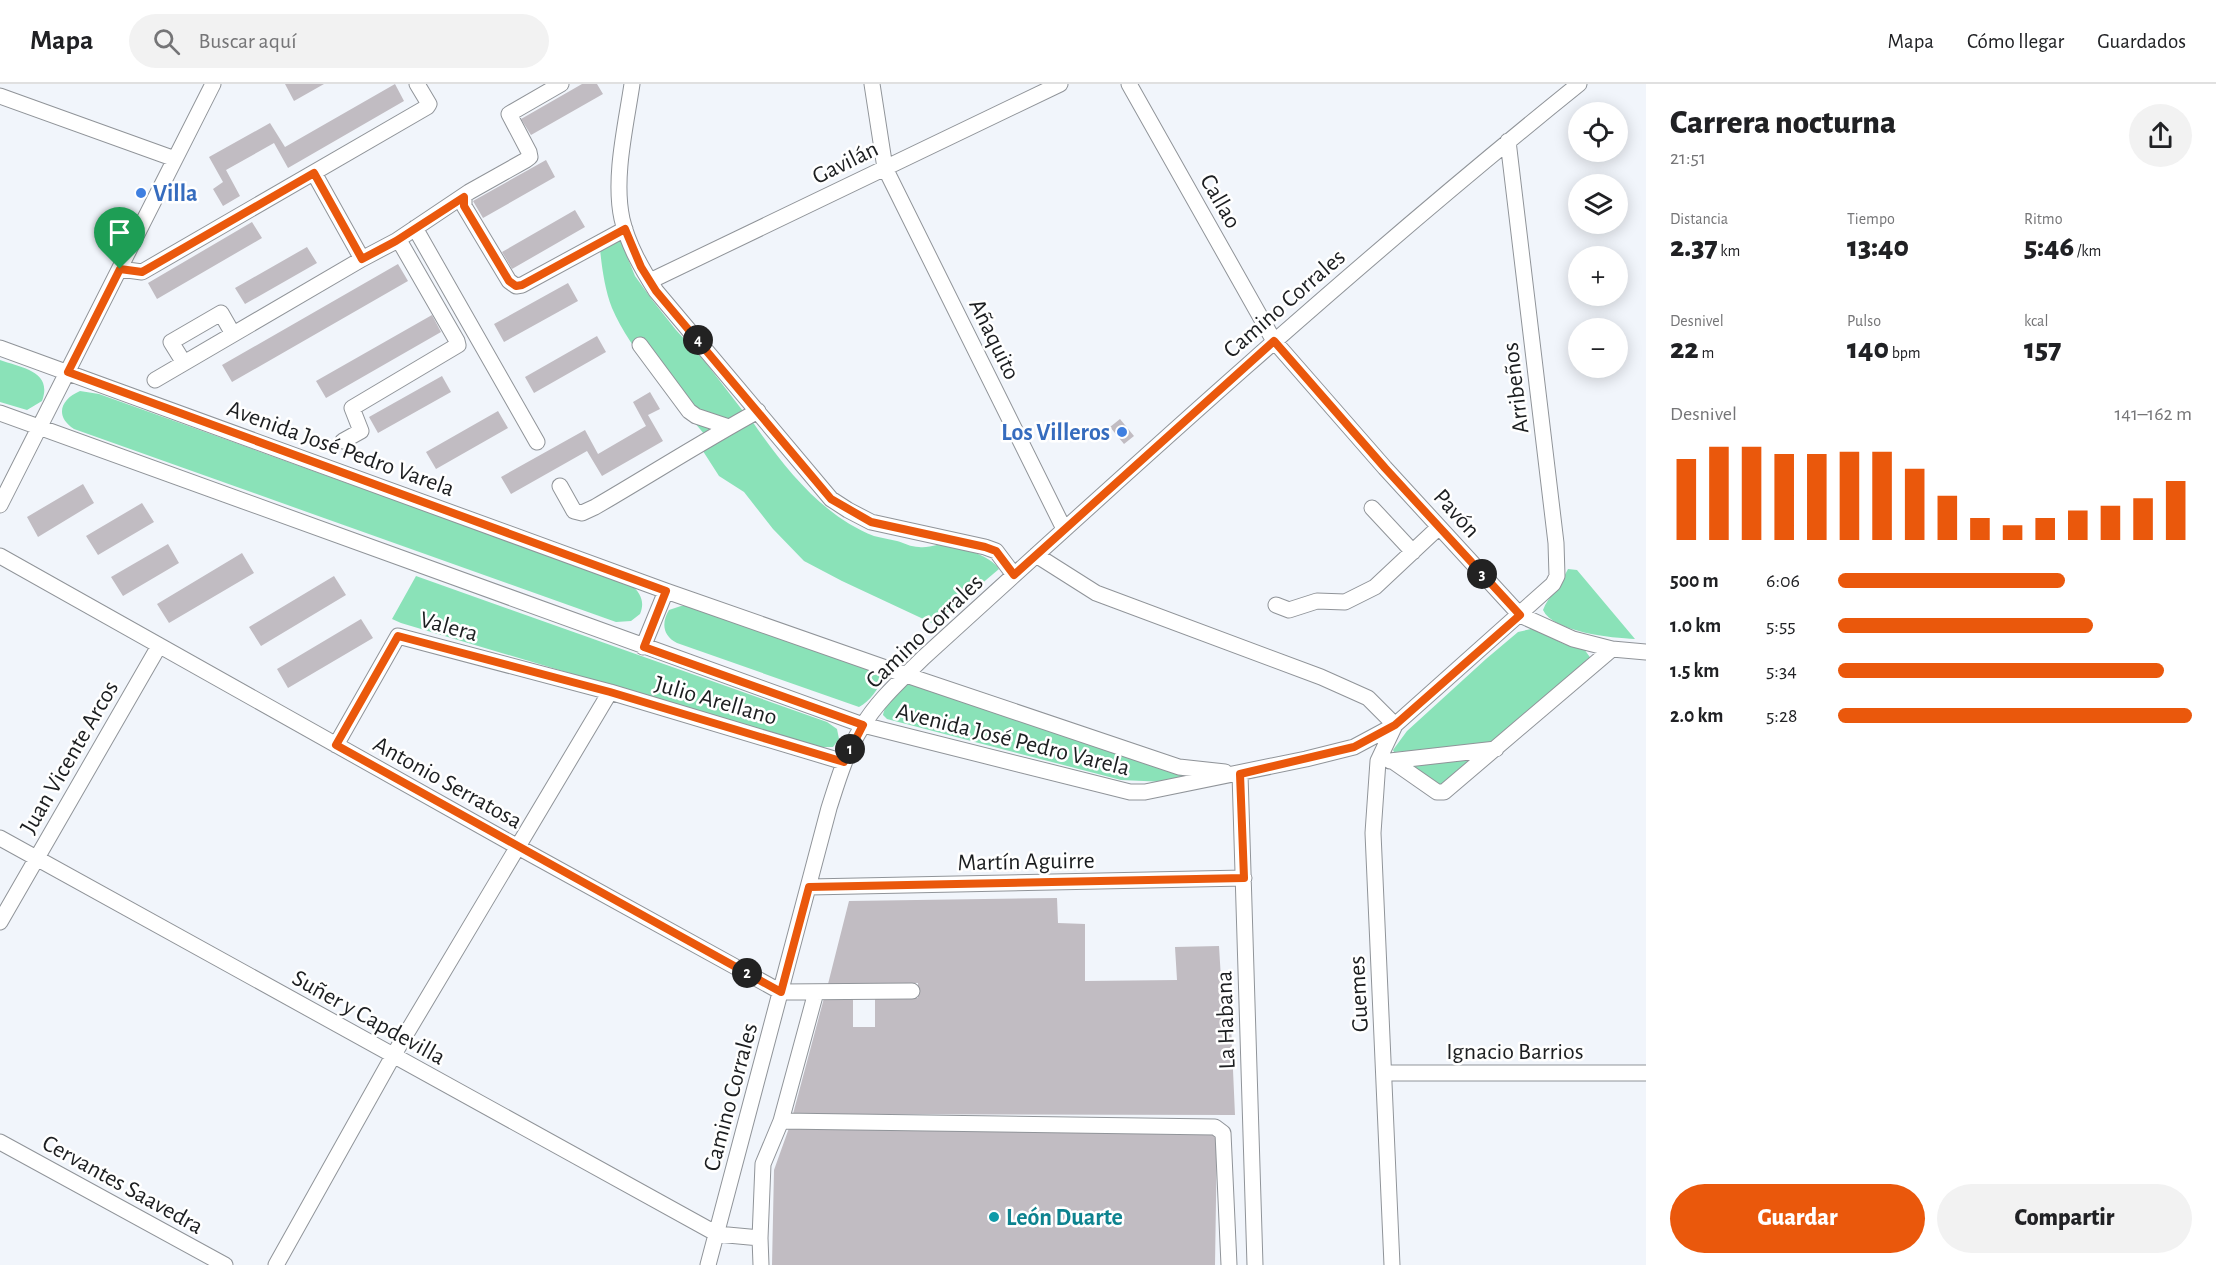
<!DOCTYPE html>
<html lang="es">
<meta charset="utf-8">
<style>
body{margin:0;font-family:"Alegreya Sans",sans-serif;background:#f2f2f2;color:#202124;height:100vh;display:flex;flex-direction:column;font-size:22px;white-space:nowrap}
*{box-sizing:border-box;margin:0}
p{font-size:20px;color:#757577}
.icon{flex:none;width:33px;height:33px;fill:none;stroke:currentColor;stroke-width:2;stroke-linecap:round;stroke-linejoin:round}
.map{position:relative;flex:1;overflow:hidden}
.drawer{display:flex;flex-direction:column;background:#fff;width:570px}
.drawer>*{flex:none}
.buttons{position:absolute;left:1568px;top:18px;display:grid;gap:12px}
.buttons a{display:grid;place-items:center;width:60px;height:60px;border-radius:50%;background:#fff;box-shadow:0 3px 15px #0003;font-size:30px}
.pin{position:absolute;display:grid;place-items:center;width:51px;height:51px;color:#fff;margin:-62px -26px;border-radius:50% 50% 50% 0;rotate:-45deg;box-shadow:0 0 6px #0007}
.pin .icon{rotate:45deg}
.km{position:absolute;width:30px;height:30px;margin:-15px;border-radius:50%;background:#222;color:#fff;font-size:16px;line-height:30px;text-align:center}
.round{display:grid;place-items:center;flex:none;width:63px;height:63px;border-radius:32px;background:#f2f2f2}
.head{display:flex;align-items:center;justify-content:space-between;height:102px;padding:0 24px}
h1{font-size:33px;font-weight:800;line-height:45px}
.figures{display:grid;grid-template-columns:repeat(3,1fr);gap:9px;height:102px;padding:6px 24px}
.figures div{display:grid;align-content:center}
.figures b{font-size:30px;font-weight:800}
.figures small{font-size:16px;font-weight:400}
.figures p{font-size:16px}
.chart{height:168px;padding:12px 24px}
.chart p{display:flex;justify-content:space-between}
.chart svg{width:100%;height:108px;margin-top:6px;stroke:#ea580c;stroke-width:6}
.primary-button{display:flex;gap:12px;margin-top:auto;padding:12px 24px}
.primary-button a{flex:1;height:69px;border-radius:36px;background:#ea580c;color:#fff;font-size:24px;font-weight:800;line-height:69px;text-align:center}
.primary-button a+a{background:#f2f2f2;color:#202124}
ul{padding:0 24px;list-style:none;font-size:20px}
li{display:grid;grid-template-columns:96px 72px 1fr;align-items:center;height:45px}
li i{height:15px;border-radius:8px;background:#ea580c}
header{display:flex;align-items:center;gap:36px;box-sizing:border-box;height:84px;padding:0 30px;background:#fff;border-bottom:2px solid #e0e0e0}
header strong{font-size:28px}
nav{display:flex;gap:33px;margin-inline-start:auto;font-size:21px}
.search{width:420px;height:54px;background:#f2f2f2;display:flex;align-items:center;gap:15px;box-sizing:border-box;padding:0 21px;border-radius:33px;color:#757577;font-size:22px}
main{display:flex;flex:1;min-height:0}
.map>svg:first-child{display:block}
</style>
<header>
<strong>Mapa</strong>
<div class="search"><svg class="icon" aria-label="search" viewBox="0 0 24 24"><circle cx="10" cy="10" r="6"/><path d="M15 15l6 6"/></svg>Buscar aquí</div>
<nav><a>Mapa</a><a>Cómo llegar</a><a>Guardados</a></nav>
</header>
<main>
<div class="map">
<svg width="1646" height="1181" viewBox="0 0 1646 1181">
<rect width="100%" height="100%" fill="#f1f5fb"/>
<!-- green -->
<path fill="#8ae2b8" d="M 620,155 L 635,192 L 653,217 L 676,246 L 706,279 L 746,331 L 705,351 C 675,314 630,267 612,224 C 605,206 602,185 600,165 Z
M 0,276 C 22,284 53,287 42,317 L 27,326 L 0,318 Z
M 80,307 L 99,310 L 631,501 C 641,509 645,518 640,530 L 631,537 L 616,538 L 74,345 C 54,332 61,315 80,307 Z
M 752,337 C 783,382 822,432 874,452 C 881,454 889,455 897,457 C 904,459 911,463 919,463 C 925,464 931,462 937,461 C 954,461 990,470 999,485 L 934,540 L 842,497 L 804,477 L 773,445 L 744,408 L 719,392 L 701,364 Z
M 1568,485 L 1577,486 L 1635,555 C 1612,554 1553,548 1543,526 C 1548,513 1561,500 1568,485 Z
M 416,492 L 827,638 L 837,645 L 839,655 L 833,663 L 818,663 L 401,539 L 392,535 Z
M 681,522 L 689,522 L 874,588 L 882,593 C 880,604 869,618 859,623 L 677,559 C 663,552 661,539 669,526 Z
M 1531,545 L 1541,548 L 1564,560 L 1584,565 L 1592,576 L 1493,662 L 1394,668 L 1393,666 L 1407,647 L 1486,575 L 1518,548 Z
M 912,598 C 1007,631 1100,667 1197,691 L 1166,698 L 1121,696 L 887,635 L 883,631 C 885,619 900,601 912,598 Z
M 1482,670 L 1440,702 L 1400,679 Z"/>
<!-- building -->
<path fill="#c1bcc2" d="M 285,0 L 324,0 L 294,17 Z
M 395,0 L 404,17 L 288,84 L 274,59 L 226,86 L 240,112 L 223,122 L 213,105 L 223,98 L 209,73 L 270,39 L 285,63 Z
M 582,0 L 597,0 L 603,10 L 531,51 L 521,35 Z
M 546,76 L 555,93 L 483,134 L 473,117 Z
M 575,126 L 585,143 L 512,185 L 502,168 Z
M 252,138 L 262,154 L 157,215 L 148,199 Z
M 307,163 L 317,179 L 245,220 L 235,204 Z
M 398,180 L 408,197 L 232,298 L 222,281 Z
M 568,199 L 578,217 L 504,258 L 494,240 Z
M 432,231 L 441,248 L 326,314 L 316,297 Z
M 597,252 L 606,268 L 534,309 L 525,293 Z
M 442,292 L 451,308 L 378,349 L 369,333 Z
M 650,308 L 660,325 L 648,331 L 663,357 L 602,392 L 587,367 L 511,410 L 501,393 L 585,346 L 598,370 L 646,342 L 633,318 Z
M 498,327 L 508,344 L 436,385 L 426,368 Z
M 1120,335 L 1134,352 L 1124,360 L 1110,343 Z
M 83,400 L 94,419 L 38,453 L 27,433 Z
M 142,419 L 154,438 L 98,471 L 86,452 Z
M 168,460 L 179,479 L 123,512 L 111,493 Z
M 242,469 L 254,489 L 169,539 L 157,520 Z
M 334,492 L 346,511 L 261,562 L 249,543 Z
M 361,535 L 373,554 L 288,604 L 277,585 Z
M 1057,814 L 1058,839 L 1085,840 L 1085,897 L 1177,896 L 1175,863 L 1219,862 L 1221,895 L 1229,895 L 1235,1031 L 793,1030 L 824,914 L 853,914 L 853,943 L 875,943 L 875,914 L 918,914 L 918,899 L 828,900 L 849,817 Z
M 789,1044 L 1217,1051 L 1215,1181 L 772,1181 L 774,1086 Z"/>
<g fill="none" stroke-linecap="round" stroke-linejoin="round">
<defs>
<path id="minor" d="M 632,0 C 626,41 613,94 622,135 C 628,161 642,185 656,207 L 831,415 L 848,426 L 871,438 L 985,463 L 996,467 L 1014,491
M 872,0 L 885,84 L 1064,445
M 1129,0 L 1274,257 L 1385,384 L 1520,531 L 1573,555 L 1612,565 L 1646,568
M 0,12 L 175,75
M 314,89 L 362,175 L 396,157 L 400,158 L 457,257 L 458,261 L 352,324 L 361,347 L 343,357
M 464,113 L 464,122 L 509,197 L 516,202 L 522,201 L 625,145
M 415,144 L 537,358
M 396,157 L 469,108 L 526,76 L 530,73 L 529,68 L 509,30 L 561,0
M 120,185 L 142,188 L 427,23 L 429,20 L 417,0
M 650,197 L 1060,0
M 640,261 L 689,327 L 696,332 L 729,343
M 0,264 L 666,507 L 906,591 L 1179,683 L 1225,688
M 184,279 L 171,258 L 221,229 L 233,250
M 155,296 L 362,175
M 0,329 L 863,641 L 1130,708 L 1145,708 L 1306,675 L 1354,663 L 1395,641 L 1553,500 L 1557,492 L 1556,459 L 1508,57
M 560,402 L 574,427 L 582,429 L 595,423 C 650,391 703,357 758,327
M 0,421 L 213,0
M 1372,424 L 1413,468
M 1036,471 L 1096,509 L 1321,593 L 1368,614 L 1395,641
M 0,472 L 518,763 L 781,908 L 912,907
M 1276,521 L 1289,526 L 1317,517 L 1345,518 L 1375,503 L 1439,443
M 643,563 L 666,507
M 336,661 L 398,552 L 610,608 L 844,678
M 1390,677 L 1496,665
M 1394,678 L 1437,708 L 1444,708 L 1612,565
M 1240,690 L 1255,1181
M 0,754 L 717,1150 L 760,1154 L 761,1181
M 809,803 L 1244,794
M 0,838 L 159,562
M 1384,989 L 1646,989
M 781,1037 L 1215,1043 L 1223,1049 L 1229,1181
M 0,1058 L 225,1181
M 760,1154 L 763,1080 L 781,1037 L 816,908
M 276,1181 L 393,972 L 610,608
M 708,1181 L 829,724 C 838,696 846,668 862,643 C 877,617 902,595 923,574 C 1138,378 1353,182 1579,0
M 1392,1181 L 1373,749 L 1378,677 L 1395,641"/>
</defs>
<!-- minor casing -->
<use href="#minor" stroke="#909499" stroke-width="17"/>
<!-- minor -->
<use href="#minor" stroke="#fff" stroke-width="15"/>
</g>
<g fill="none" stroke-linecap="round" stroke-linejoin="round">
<defs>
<path id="route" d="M 314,89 L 362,175 L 396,157 L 464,113 L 464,122 L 509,197 L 516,202 L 522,201 L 625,145 L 641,183 L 656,207 L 831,415 L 871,438 L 985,463 L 996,467 L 1014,491 L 1274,257 L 1385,384 L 1520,531 L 1395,641 L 1354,663 L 1240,690 L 1244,794 L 809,803 L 781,908 L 336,661 L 398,552 L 610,608 L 844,678 L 863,641 L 644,563 L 666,507 L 68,288 L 120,185 L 142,188 Z"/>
</defs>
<!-- route casing -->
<use href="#route" stroke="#fff" stroke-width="12"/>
<!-- route -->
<use href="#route" stroke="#ea580c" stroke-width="8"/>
</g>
<!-- markers -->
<g fill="#3f7fe0" stroke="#fff" stroke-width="2">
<circle cx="141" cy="109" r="6"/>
<circle cx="1122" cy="348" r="6"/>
</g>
<circle fill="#0f9aa8" stroke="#fff" stroke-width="2" cx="994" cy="1133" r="6"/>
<g text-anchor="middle" stroke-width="5" stroke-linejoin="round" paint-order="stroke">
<!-- street labels -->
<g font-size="24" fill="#1c1e20" stroke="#fff">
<text transform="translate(845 78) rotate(-26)" y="8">Gavilán</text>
<text transform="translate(1221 117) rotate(60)" y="8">Callao</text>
<text transform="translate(1284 219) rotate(-41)" y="8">Camino Corrales</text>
<text transform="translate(995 255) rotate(64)" y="8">Añaquito</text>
<text transform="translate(1515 304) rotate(-97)" y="8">Arribeños</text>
<text transform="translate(341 364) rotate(20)" y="8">Avenida José Pedro Varela</text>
<text transform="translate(1457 429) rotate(48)" y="8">Pavón</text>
<text transform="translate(449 542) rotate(15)" y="8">Valera</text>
<text transform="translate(924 547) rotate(-44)" y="8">Camino Corrales</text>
<text transform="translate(716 616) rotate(16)" y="8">Julio Arellano</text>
<text transform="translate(1013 655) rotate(14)" y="8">Avenida José Pedro Varela</text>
<text transform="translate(69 673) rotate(-60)" y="8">Juan Vicente Arcos</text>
<text transform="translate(448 698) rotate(29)" y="8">Antonio Serratosa</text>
<text transform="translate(1026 777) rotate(-1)" y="8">Martín Aguirre</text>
<text transform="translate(1358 910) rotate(-93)" y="8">Guemes</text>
<text transform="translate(369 933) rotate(29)" y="8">Suñer y Capdevilla</text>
<text transform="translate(1225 936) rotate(-92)" y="8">La Habana</text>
<text x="1515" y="975">Ignacio Barrios</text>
<text transform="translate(730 1013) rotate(-75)" y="8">Camino Corrales</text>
<text transform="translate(123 1100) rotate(29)" y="8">Cervantes Saavedra</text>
</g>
<!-- shop labels -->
<g font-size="24" font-weight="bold" fill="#366cbe" stroke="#fff" text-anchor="start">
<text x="153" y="117">Villa</text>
<text x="1110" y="356" text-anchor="end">Los Villeros</text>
</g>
<!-- culture labels -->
<g font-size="24" font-weight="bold" fill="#0d838f" stroke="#fff" text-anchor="start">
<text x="1006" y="1141">León Duarte</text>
</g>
</g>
</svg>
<div class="buttons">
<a><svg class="icon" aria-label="locate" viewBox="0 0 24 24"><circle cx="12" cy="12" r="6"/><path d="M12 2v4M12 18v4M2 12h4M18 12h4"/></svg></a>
<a><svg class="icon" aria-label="layers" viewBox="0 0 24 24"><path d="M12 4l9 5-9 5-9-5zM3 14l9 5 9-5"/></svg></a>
<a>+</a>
<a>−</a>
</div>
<div class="pin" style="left:120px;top:185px;background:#1e9e55"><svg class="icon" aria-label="arrive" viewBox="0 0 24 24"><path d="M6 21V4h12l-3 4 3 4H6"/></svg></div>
<b class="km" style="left:850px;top:665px">1</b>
<b class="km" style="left:747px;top:889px">2</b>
<b class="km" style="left:1482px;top:490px">3</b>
<b class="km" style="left:698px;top:256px">4</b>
</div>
<section class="drawer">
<div class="head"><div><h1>Carrera nocturna</h1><p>21:51</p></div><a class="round"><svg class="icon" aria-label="share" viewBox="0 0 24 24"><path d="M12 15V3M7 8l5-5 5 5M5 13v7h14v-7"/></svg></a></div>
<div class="figures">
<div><p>Distancia</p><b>2.37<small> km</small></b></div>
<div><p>Tiempo</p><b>13:40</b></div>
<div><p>Ritmo</p><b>5:46<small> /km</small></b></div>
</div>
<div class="figures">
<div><p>Desnivel</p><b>22<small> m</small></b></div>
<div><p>Pulso</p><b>140<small> bpm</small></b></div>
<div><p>kcal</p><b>157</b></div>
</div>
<div class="chart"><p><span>Desnivel</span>141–162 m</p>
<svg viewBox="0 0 160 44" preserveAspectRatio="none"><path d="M5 44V11M15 44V6M25 44V6M35 44V9M45 44V9M55 44V8M65 44V8M75 44V15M85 44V26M95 44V35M105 44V38M115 44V35M125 44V32M135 44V30M145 44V27M155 44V20"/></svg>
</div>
<ul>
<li><b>500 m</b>6:06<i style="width:64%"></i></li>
<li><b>1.0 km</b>5:55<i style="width:72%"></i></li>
<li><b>1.5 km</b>5:34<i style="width:92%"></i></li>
<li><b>2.0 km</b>5:28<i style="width:100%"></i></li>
</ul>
<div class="primary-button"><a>Guardar</a><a>Compartir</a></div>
</section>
</main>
